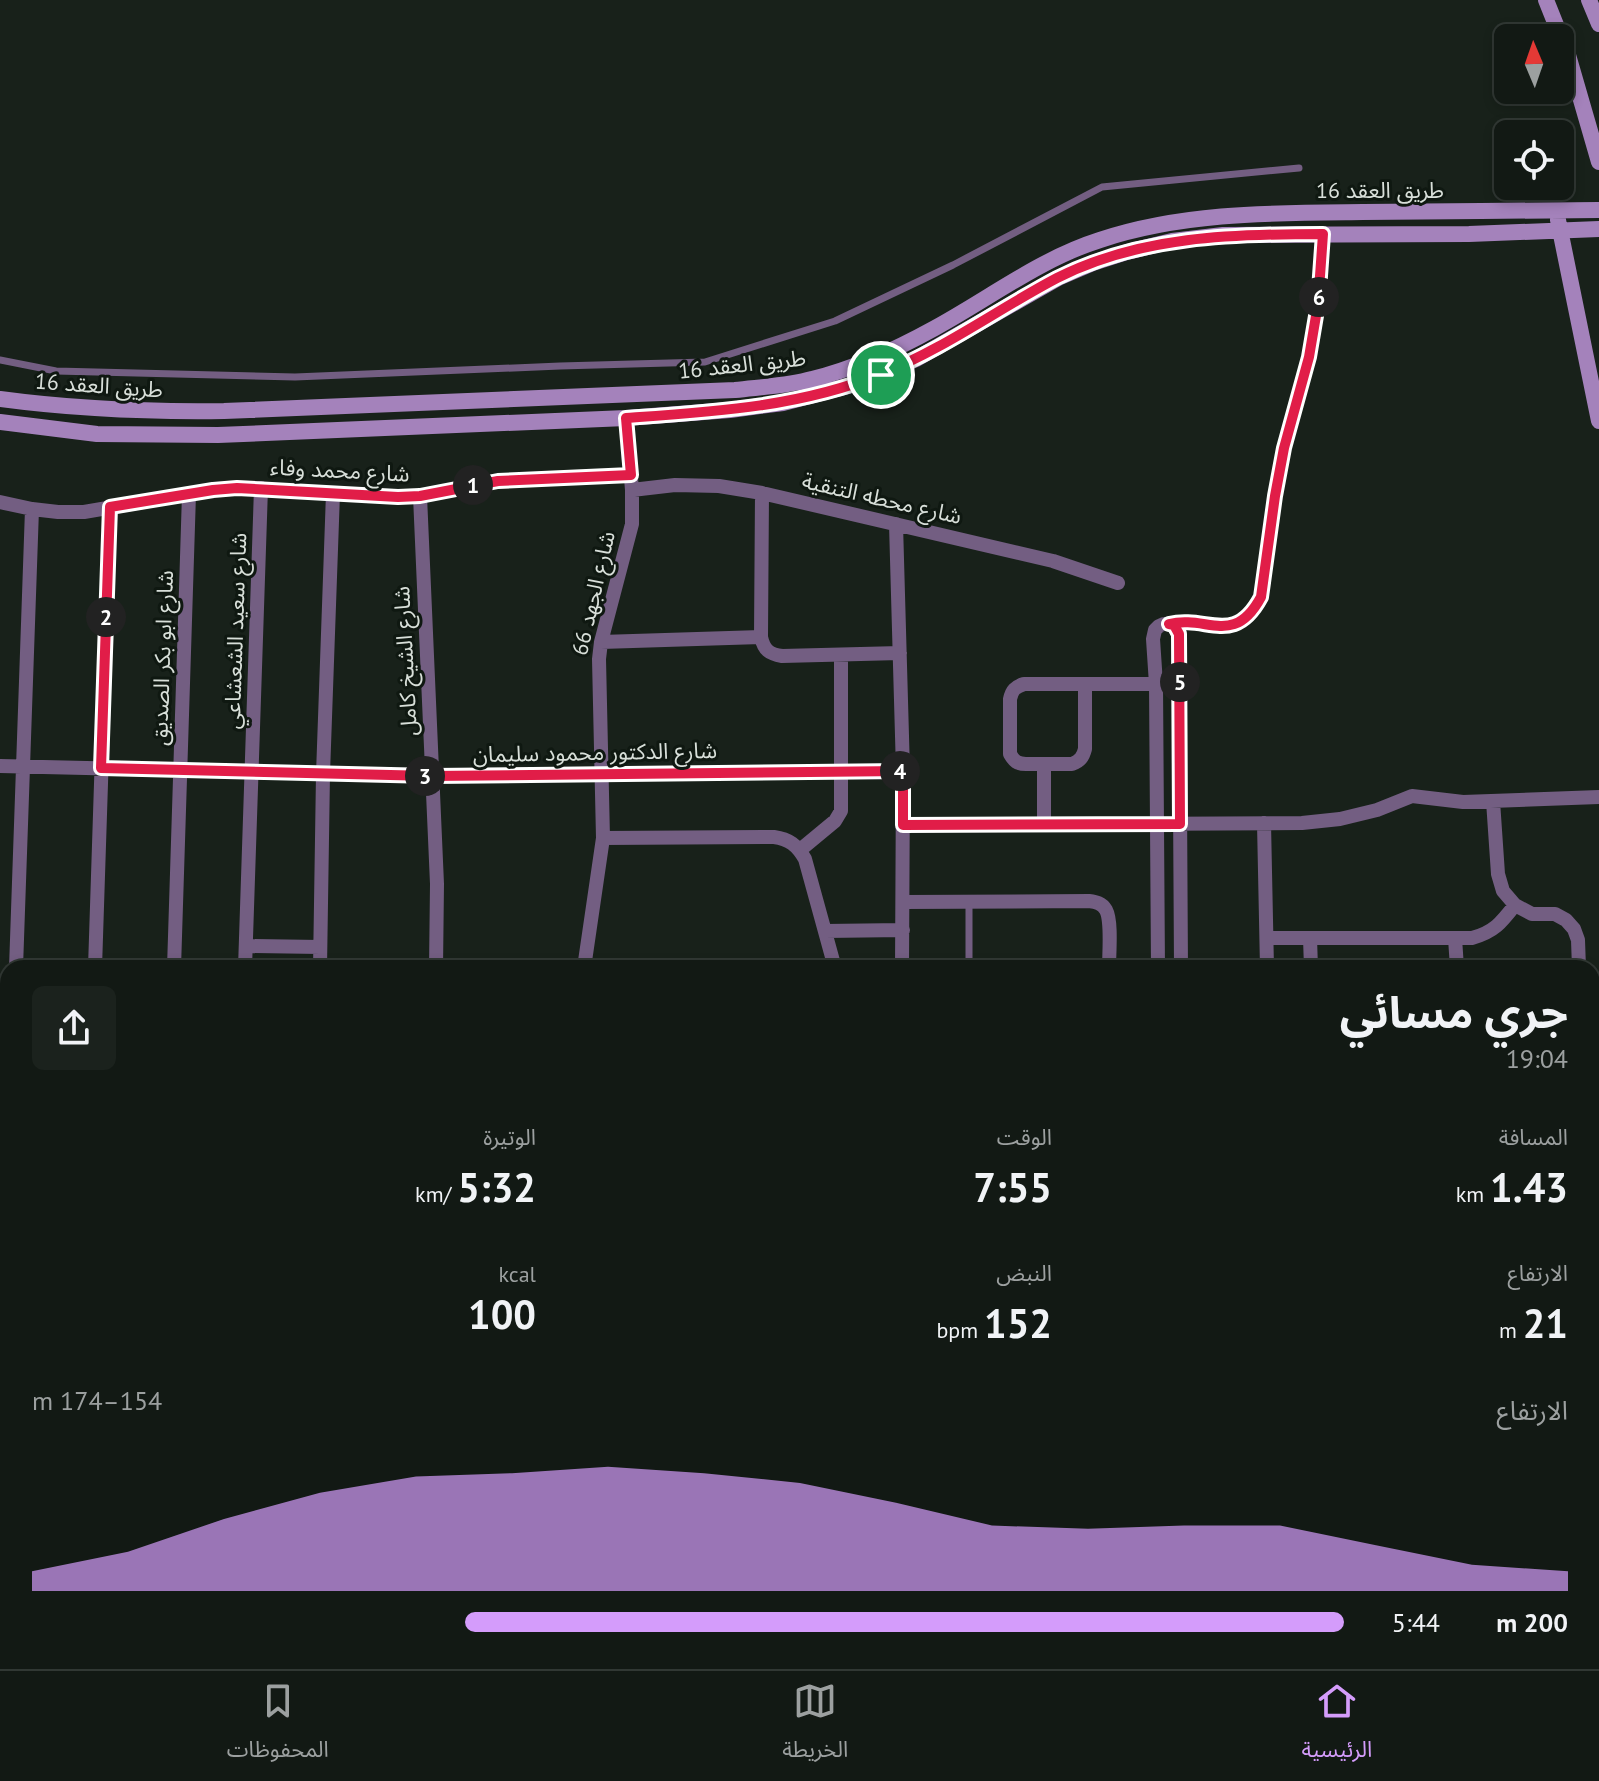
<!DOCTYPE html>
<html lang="ar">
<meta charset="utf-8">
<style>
body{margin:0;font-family:"PT Sans","Noto Sans Arabic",sans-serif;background:#1b221d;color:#f1f3f6;direction:rtl;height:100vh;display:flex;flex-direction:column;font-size:30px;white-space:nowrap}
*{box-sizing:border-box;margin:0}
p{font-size:26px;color:#9ca0a0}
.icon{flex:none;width:44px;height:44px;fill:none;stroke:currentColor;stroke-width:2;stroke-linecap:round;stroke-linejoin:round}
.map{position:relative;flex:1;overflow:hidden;direction:ltr}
.sheet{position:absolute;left:0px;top:960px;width:1600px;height:710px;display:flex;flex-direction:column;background:#121914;border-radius:24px 24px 0 0;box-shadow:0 4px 12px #0003,0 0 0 2px #313834;direction:rtl}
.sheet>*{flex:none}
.needle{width:52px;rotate:358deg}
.controls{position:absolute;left:1494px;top:24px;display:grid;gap:16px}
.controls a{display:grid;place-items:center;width:80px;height:80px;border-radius:12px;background:#121914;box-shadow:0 4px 12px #0003,0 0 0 2px #313834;font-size:40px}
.pin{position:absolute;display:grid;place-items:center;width:68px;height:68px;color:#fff;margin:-34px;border:4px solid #fff;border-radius:50%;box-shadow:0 2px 8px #0007}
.km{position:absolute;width:40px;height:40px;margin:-20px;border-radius:50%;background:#222;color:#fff;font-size:22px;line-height:40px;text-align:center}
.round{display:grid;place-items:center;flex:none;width:84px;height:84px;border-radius:12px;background:#1b221d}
.head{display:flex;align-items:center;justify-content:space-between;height:136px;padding:0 32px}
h1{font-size:44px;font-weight:700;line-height:60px}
.figures{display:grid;grid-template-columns:repeat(3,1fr);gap:12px;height:136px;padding:8px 32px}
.figures div{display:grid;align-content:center}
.figures b{font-size:40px;font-weight:700}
.figures small{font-size:22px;font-weight:400}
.figures p{font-size:22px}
.chart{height:224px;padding:16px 32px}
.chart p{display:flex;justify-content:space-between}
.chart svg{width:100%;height:144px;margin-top:8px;fill:#d49cfb;opacity:.7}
ul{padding:0 32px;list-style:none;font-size:26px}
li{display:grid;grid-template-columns:128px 96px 1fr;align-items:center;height:60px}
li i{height:20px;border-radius:10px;background:#d49cfb}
.tab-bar{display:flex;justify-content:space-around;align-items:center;height:112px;border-top:2px solid #313834;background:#121914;font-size:22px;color:#9ca0a0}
.tab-bar a{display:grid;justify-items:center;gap:4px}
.tab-bar .selected{color:#d49cfb}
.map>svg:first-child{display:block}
</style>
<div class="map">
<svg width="1599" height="1669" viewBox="0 0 1599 1669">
<rect width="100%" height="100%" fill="#18211a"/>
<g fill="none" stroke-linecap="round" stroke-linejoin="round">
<!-- path -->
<path stroke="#656d67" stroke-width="3" stroke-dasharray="4 6" stroke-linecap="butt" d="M 1188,621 C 1222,627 1242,633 1261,597 L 1275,496 L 1284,448 L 1309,357 L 1318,304 L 1323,250"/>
<!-- lane -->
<path stroke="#735e82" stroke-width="7" d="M 0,360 L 56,371 L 295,377 L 560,366 L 705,362 L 835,321 L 953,265 L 1102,187 L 1299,168
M 969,968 L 969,902"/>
<!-- street -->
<path stroke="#735e82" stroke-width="14" d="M 632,490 L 675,485 L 719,486 L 762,493 L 1053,561 L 1118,583
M 762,493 L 761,637 C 764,650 769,654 782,656 L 900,653
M 420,496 L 437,884 L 436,968
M 0,502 L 32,509 L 58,512 L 84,512 L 213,490 L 237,488 L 398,497 L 420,496 L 498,481 L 631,475
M 896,524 L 903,771 L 902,968
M 601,642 L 761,637
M 1085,684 L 1085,749 C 1083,757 1080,761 1072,764 L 1026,764 C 1017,764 1014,761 1010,754 L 1010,699 C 1012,690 1015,687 1024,684 L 1156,684
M 1044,764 L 1044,824
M 0,766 L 432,776 L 903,771
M 1493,801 L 1498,874 L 1503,891 L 1515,905 L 1532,914 L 1555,914 L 1566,920 L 1574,929 L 1578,940 L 1579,968
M 1264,823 L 1267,968
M 903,825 L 1302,823 L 1340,819 L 1377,810 L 1412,796 L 1463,802 L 1599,797
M 603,838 L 774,837 C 789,839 797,845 805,859 L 835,968
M 800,850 L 835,821 L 841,811 L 841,655
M 903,902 L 1089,901 C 1096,902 1102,903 1106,910 C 1112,921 1109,954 1109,968
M 825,931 L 903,930
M 1267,938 L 1472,938 C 1494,932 1501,923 1515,905
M 1310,938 L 1311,968
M 1455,938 L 1457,968
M 246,946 L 320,947
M 16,968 L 32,509
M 95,968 L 110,507
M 174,968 L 189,494
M 245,968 L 261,488
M 320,968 L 323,774 L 333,493
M 584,968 L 603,838 L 599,659 L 601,642 L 632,524 L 632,490 L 626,418
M 1158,968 L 1156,684 L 1153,639 L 1155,630 L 1159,626 C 1168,621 1175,625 1179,634 L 1181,968
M 0,1033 L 8,1033
M 0,1277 L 8,1277
M 1592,1401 L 1599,1401
M 5,1522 L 8,1358
M 0,1655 L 8,1656
M 80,1662 L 170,1669
M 629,1662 L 629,1669
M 904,1662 L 948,1662
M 1115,1662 L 1115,1669
M 1163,1662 L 1163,1669
M 1186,1662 L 1186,1669
M 1588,1662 L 1589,1669
M 416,1664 L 587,1662
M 33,1669 L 35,1662
M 196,1669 L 196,1662
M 291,1669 L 293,1662
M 693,1669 L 904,1668"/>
<!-- secondary -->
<path stroke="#a482bb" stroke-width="16" d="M 1546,0 L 1568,55 L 1599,162
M 1589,0 L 1599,24
M 1558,220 L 1599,421
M 0,399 C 74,409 149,412 224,411 L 735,390 C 760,387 787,386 812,379 C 854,369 897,349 935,328 C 990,298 1040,259 1100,240 C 1184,212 1275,213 1363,212 C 1442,211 1520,211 1599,210
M 0,422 L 97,434 L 218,435 L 626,418 L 730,410 L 783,403 L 848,386 L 881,375 L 916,359 L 1058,278 L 1093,263 L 1127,252 L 1172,241 L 1223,235 L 1469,234 L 1599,229
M 0,1521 L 8,1522"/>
</g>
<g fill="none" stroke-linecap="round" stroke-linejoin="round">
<defs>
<path id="route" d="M 1323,234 L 1318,304 L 1309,357 L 1284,448 L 1275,496 L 1261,597 C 1234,647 1208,615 1169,624 L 1174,625 L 1179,634 L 1180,824 L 903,825 L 903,771 L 432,776 L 101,768 L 110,507 L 213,490 L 237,488 L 398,497 L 420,496 L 498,481 L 631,475 L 626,418 C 712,412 800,407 881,374 C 944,349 998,309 1057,278 C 1140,236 1232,234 1323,234 Z"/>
</defs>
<!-- route casing -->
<use href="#route" stroke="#fff" stroke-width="16"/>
<!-- route -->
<use href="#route" stroke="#e11d48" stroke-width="10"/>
</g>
<g text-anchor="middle" stroke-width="6" stroke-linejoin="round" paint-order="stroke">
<!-- street labels -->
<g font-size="22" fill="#d8dfd9" stroke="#0f1811">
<text x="1380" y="198">طريق العقد 16</text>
<text transform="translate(742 364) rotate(-6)" y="8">طريق العقد 16</text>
<text transform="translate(99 385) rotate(4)" y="8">طريق العقد 16</text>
<text transform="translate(340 470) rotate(3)" y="8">شارع محمد وفاء</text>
<text transform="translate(882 498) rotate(13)" y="8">شارع محطه التنقية</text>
<text transform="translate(593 593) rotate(-77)" y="8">شارع الجهد 66</text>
<text transform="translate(235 631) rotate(-88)" y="8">شارع سعيد الشعشاعي</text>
<text transform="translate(162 658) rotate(-88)" y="8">شارع ابو بكر الصديق</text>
<text transform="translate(405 661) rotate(-93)" y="8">شارع الشيخ كامل</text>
<text transform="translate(595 752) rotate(-1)" y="8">شارع الدكتور محمود سليمان</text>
</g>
</g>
</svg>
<div class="controls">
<a><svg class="needle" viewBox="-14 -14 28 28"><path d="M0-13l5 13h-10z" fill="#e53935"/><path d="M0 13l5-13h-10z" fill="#9ca0a0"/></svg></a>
<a><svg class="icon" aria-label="locate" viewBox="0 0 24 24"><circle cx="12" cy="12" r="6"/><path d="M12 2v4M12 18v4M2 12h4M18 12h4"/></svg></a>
</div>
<div class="pin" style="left:881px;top:375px;background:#1e9e55"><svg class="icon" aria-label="arrive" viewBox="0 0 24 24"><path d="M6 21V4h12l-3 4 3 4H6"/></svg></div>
<b class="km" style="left:473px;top:485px">1</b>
<b class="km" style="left:106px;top:617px">2</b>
<b class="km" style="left:425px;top:776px">3</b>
<b class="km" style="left:900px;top:771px">4</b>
<b class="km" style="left:1180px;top:682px">5</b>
<b class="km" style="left:1319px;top:297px">6</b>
<section class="sheet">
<div class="head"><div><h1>جري مسائي</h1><p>19:04</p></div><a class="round"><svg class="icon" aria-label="share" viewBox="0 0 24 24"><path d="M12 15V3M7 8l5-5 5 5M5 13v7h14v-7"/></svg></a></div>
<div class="figures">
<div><p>المسافة</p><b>1.43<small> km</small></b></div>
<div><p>الوقت</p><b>7:55</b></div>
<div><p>الوتيرة</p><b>5:32<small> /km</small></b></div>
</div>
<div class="figures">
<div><p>الارتفاع</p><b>21<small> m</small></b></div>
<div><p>النبض</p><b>152<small> bpm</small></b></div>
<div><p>kcal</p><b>100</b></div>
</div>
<div class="chart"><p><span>الارتفاع</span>154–174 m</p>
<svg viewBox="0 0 160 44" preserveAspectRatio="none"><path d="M0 44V38L10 32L20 22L30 14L40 9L50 8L60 6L70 8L80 11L90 17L100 24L110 25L120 24L130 24L140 30L150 36L160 38V44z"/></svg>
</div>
<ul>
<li><b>200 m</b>5:44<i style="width:67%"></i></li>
</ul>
</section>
</div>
<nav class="tab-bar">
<a class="selected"><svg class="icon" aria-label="home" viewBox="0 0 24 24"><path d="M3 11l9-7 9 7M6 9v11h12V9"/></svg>الرئيسية</a>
<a><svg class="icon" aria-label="map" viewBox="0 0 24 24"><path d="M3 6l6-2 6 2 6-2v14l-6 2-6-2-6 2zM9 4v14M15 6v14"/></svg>الخريطة</a>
<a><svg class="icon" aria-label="saved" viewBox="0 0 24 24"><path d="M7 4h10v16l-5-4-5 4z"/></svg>المحفوظات</a>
</nav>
